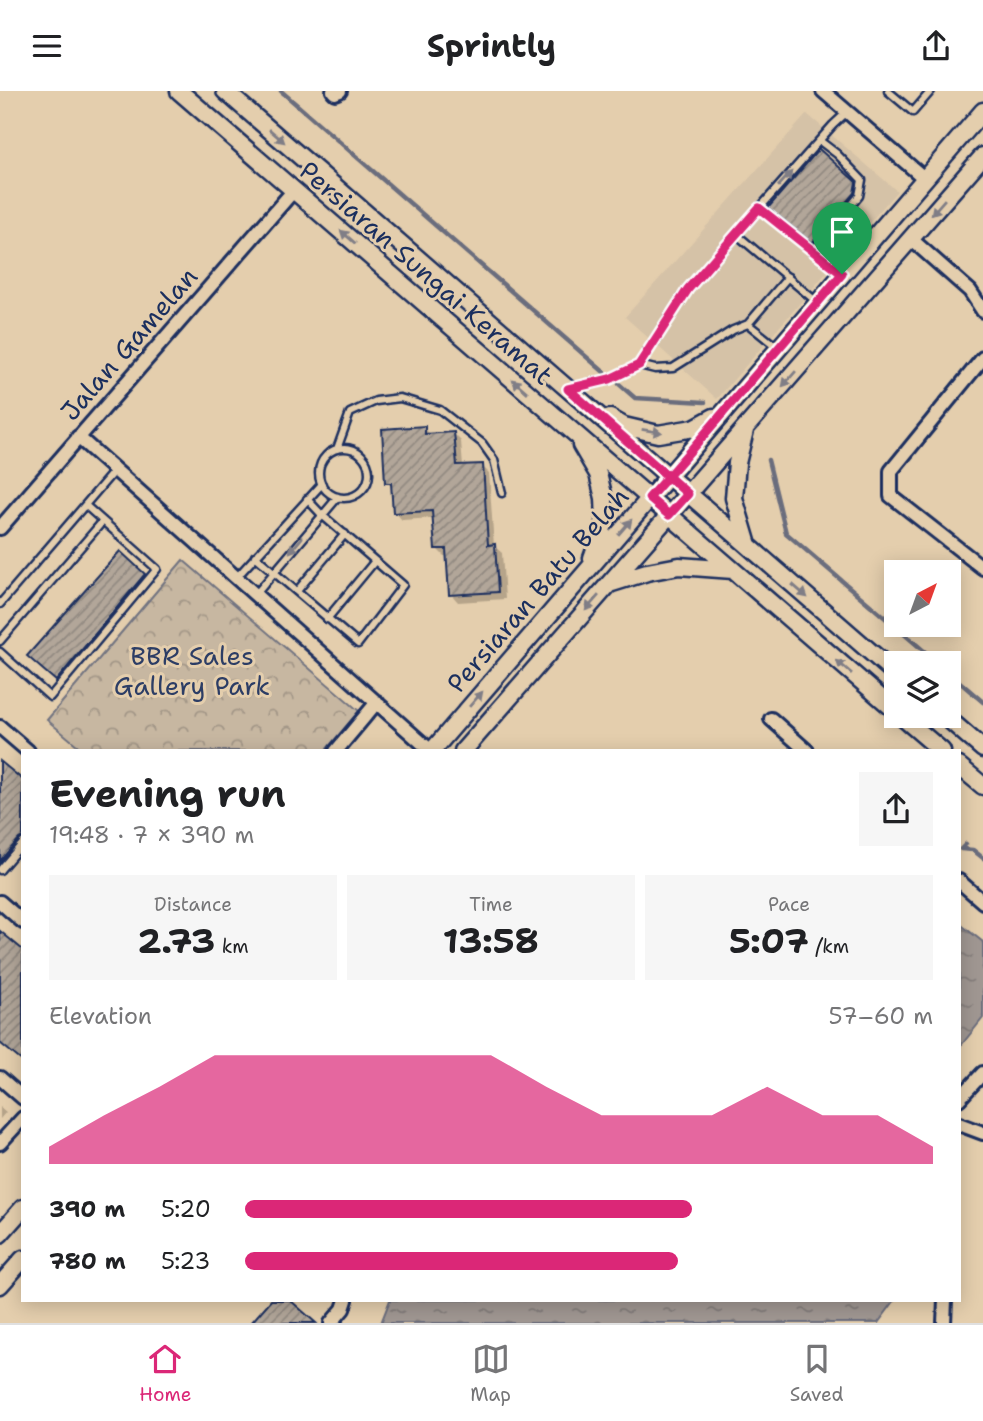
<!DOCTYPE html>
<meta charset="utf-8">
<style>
body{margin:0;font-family:"Shantell Sans",sans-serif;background:#f6f6f6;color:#202124;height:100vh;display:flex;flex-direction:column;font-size:26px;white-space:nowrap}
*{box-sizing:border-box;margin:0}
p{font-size:23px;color:#757577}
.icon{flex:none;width:38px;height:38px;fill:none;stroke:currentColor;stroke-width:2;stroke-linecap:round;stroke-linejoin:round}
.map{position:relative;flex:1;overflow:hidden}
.details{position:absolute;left:21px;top:658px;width:940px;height:553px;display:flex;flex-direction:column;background:#fff;border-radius:0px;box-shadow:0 4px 18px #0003}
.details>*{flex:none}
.needle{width:46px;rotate:41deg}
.controls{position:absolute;left:884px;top:469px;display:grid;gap:14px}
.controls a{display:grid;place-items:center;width:77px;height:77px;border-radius:0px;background:#fff;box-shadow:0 4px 18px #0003;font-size:35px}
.pin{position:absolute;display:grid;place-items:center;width:60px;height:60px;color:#fff;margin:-72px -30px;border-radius:50% 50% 50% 0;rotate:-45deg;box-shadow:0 0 7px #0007}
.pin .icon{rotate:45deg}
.round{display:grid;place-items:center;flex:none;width:74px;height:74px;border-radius:0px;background:#f6f6f6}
.summary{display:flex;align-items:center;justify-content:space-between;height:119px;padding:0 28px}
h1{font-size:38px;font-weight:700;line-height:52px}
.stats{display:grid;grid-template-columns:repeat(3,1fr);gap:10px;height:119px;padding:7px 28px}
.stats div{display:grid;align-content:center;border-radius:0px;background:#f6f6f6;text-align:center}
.stats b{font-size:35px;font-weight:700}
.stats small{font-size:19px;font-weight:400}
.stats p{font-size:19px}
.chart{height:196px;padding:14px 28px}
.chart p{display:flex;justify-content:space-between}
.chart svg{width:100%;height:126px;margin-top:7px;fill:#db2777;opacity:.7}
ul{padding:0 28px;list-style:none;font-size:23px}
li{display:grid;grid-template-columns:112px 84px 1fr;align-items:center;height:52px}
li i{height:18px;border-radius:9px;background:#db2777}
header{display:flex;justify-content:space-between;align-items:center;height:91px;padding:0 28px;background:#fff;font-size:32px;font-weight:700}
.dock{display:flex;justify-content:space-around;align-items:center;height:98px;border-top:2px solid #e0e0e0;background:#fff;font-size:19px;color:#757577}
.dock a{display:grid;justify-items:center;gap:4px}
.dock .active{color:#db2777}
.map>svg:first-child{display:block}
</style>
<header><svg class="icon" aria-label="menu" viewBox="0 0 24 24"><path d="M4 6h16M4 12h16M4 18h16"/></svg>Sprintly<svg class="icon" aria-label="share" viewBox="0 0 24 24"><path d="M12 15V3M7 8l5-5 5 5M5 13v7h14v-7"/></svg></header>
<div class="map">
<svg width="983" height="1232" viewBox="0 0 983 1232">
<defs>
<pattern id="forest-crowns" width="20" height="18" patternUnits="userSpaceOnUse" patternTransform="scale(1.75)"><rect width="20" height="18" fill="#c7b7a1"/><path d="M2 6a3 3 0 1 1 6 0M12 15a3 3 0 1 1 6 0" fill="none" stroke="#a19586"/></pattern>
<pattern id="water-ripples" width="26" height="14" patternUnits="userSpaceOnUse" patternTransform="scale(1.75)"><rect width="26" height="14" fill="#a09792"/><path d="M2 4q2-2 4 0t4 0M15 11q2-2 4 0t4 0" fill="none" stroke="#827c7a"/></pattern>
<pattern id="building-hatch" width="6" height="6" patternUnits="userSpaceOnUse" patternTransform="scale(1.75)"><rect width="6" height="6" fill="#b2a699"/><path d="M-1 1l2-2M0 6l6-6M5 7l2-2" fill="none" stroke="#908880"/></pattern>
</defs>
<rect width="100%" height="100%" fill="#e4cead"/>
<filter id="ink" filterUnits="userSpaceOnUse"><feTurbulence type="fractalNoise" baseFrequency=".0143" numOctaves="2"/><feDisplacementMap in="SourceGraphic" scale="14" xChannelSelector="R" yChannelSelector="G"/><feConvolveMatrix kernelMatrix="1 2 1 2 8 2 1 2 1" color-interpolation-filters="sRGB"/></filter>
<g filter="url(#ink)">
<!-- built -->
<path fill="#d5c2a7" d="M 807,23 L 897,100 L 717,308 L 625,226 Z"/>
<!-- forest -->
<path fill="url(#forest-crowns)" stroke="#717380" stroke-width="2" d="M 183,469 L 359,620 L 325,660 L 84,660 L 47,629 Z"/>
<!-- water -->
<path fill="url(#water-ripples)" stroke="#6b6d7d" stroke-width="2" d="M 959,832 L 983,851 L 983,927 L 959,957 Z
M 390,1209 L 895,1209 L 878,1232 L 381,1232 Z"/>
<!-- shadow -->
<path fill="#0003" d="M 855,92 L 862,100 L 861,110 L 821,158 L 777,124 Z
M 424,337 L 431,344 L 454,343 L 461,350 L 463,376 L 482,375 L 489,382 L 494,455 L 502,462 L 505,508 L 458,511 L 451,503 L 448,465 L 444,465 L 436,457 L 434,427 L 402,429 L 395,421 L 393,398 L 387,391 Z
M 120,463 L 149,490 L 62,594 L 30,565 Z
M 0,672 L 23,691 L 23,752 L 0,777 Z
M 0,1016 L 6,1021 L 0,1028 Z"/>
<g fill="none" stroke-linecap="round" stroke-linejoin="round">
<!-- stream -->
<path stroke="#6b6d7d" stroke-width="4.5" d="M 281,0 L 605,282
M 619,293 L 635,307 L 705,311
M 768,369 L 786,442 L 938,572
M 948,581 L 983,611
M 966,753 L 961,758 L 973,759 L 983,767"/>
</g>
<!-- building -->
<path fill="url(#building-hatch)" stroke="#1b2f5e" stroke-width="2" d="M 819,58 L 856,91 L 854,102 L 812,152 L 768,117 Z
M 425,335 L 425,343 L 454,341 L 457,374 L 483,373 L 488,454 L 495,453 L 498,501 L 449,504 L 446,458 L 435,458 L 432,420 L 393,422 L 391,392 L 385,392 L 382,338 Z
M 120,460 L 145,483 L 56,590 L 27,565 Z
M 0,670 L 23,689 L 23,746 L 19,748 L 0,770 Z
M 0,840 L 23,859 L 23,971 L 0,952 Z
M 271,1209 L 290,1209 L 316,1232 L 251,1232 Z"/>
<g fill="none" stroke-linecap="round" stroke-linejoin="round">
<defs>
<path id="service" d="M 888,0 L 913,21 L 931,0
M 759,117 L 841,182
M 736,143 L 818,212
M 813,160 L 859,105 L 862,89 L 837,63 L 820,50
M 748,233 L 788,186
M 639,274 L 655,278 L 673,277 L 733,239 L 748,233 L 778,257
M 569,298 L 610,288 L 639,274 L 688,198 L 833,34 L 847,21
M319 382a25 25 0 1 1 50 0a25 25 0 1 1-50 0Z
M 337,358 L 350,322 L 376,310 L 400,307 L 440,319 L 482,352 L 494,369 L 502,402
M 255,465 L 358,553 L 403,494 L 322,424 L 307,408
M 236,487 L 322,393
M 297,500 L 345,443
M 256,503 L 338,406
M 0,513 L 115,379
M 327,528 L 375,470
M 0,550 L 103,430
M 0,561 L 50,606 L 157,478 L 85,414
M 0,779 L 23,752"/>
<path id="minor" d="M 333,0 L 335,2 L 340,0
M 823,0 L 925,88
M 911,148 L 970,200 L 983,220
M 983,267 L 891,380 L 891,405 L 983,477
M 78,346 L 431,660
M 0,437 L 294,99
M 771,628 L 807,660
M 0,636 L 28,660
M 336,660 L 377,611
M 959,790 L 983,811
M 0,811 L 23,831
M 0,987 L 23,1007
M 959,1008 L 983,982
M 959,1033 L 983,1042
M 0,1052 L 23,1027
M 331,1232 L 343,1218 L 346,1209
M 944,1232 L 945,1209"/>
<path id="tertiary" d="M 179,0 L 896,620
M 225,0 L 896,583
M 610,327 L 624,335 L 658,343 L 694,337 L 714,326
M 745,339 L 737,372 L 734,407 L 748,454
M 581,354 L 598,383 L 604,407 L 605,431 L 592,467
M 612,492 L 647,481 L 679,475 L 733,479
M 901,625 L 942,660
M 945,625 L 983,658
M 432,660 L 983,20
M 463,660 L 983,65
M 959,675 L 983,695
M 0,1143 L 23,1117
M 0,1194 L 23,1168"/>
</defs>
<!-- service casing -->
<use href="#service" stroke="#1b2f5e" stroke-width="11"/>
<!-- minor casing -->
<use href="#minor" stroke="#1b2f5e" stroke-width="18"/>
<!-- tertiary casing -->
<use href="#tertiary" stroke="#1b2f5e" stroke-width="21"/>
<!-- service -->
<use href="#service" stroke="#e4cead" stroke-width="6"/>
<!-- minor -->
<use href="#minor" stroke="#e4cead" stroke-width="12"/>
<!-- tertiary -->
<use href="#tertiary" stroke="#e4cead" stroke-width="16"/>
</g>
<!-- one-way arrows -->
<defs><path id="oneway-solid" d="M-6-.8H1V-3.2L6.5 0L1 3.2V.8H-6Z" transform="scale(1.75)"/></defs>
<g fill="#807e86">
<use href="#oneway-solid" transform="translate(277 45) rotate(41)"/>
<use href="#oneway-solid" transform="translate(785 88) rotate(-48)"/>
<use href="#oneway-solid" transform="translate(938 116) rotate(131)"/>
<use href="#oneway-solid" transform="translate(348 146) rotate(-139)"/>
<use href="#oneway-solid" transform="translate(789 288) rotate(131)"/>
<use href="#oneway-solid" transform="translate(520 295) rotate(-139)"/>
<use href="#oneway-solid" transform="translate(652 340) rotate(9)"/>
<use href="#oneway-solid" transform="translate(625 436) rotate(-49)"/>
<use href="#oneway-solid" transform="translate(296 454) rotate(130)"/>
<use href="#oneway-solid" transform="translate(800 500) rotate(41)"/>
<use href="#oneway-solid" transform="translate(592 512) rotate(131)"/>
<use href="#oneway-solid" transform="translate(844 576) rotate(-139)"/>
<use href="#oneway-solid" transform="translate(476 608) rotate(-49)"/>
</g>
</g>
<g fill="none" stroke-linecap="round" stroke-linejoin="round" filter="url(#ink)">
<defs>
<path id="route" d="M 842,183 C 778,258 714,333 649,407 L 669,424 L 688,403 L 568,298 L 610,288 L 639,274 L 688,198 L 759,117 L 842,183"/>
</defs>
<!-- route casing -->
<use href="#route" stroke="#fff" stroke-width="14"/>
<!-- route -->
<use href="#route" stroke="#db2777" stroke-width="9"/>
</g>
<g text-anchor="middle" stroke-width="6" stroke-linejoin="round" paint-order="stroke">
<!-- street labels -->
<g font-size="26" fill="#1b2f5e" stroke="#e4cead">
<text transform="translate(426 182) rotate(41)" y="9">Persiaran Sungai Keramat</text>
<text transform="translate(129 253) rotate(-49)" y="9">Jalan Gamelan</text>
<text transform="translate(538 499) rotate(-49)" y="9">Persiaran Batu Belah</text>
</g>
<!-- park labels -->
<g font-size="26" fill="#2c3d65" stroke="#e4cead">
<text x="192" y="574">BBR Sales<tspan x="192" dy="30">Gallery Park</tspan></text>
</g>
</g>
</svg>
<div class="controls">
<a><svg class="needle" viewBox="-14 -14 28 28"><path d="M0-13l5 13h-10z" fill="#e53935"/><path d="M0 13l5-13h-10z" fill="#757577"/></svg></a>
<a><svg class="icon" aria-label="layers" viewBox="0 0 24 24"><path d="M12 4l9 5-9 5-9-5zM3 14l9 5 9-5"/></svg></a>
</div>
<div class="pin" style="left:842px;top:183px;background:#1e9e55"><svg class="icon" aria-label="arrive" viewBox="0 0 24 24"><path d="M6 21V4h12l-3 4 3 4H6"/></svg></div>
<section class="details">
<div class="summary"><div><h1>Evening run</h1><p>19:48 · 7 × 390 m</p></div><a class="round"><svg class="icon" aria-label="share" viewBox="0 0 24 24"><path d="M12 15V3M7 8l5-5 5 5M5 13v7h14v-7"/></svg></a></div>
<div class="stats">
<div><p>Distance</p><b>2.73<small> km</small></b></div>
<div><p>Time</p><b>13:58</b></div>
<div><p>Pace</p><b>5:07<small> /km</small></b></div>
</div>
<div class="chart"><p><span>Elevation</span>57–60 m</p>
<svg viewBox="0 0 160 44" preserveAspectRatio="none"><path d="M0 44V38L10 27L20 17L30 6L40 6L50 6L60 6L70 6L80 6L90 17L100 27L110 27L120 27L130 17L140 27L150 27L160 38V44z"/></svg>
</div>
<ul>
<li><b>390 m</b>5:20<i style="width:65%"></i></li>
<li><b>780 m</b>5:23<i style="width:63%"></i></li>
</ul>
</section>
</div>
<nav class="dock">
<a class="active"><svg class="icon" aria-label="home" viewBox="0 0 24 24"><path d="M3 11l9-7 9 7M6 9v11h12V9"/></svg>Home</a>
<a><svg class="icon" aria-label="map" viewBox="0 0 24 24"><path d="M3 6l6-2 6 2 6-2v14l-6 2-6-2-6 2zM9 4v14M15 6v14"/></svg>Map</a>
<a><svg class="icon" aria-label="saved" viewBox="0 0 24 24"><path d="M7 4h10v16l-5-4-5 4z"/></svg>Saved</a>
</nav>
